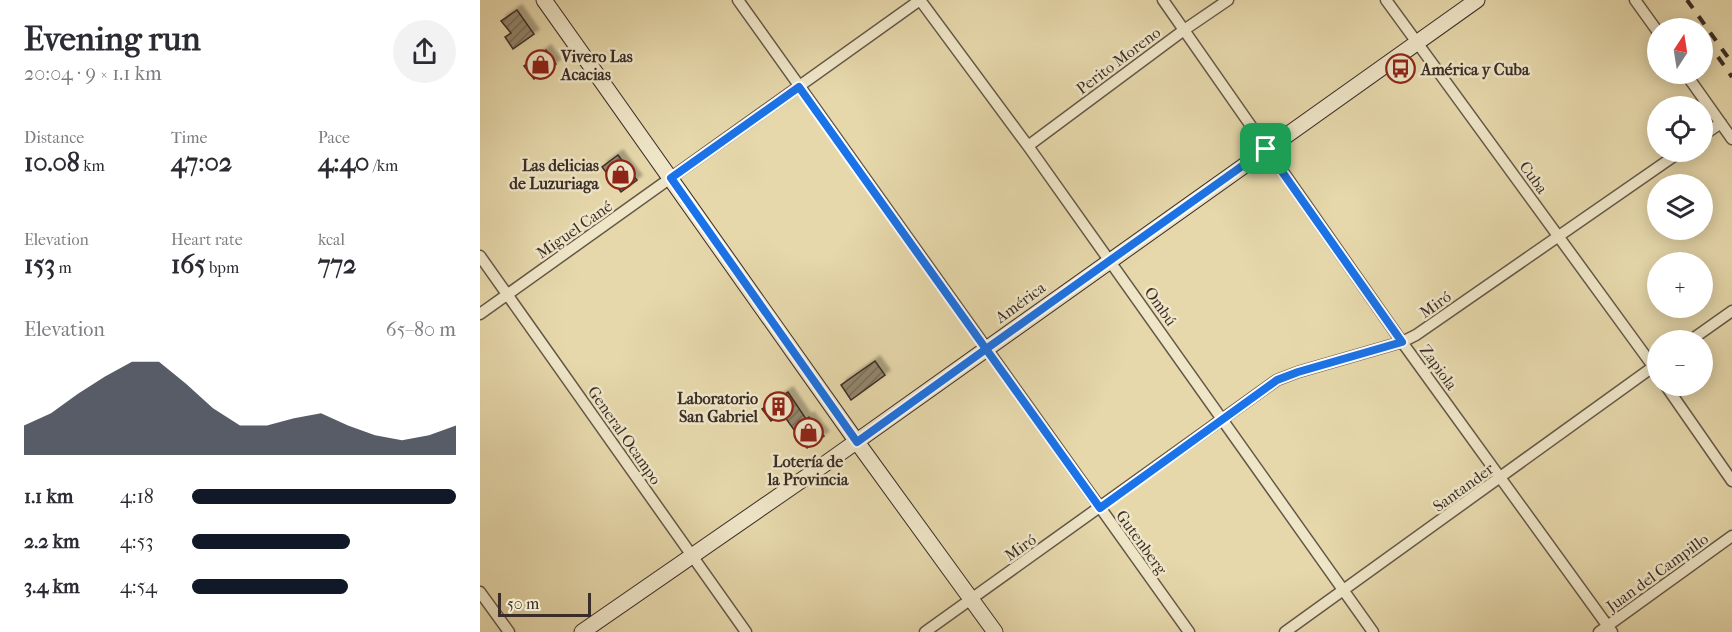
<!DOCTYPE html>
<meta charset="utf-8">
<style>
body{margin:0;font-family:"IM FELL French Canon",serif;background:#f2f2f3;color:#2b2b33;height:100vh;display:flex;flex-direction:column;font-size:22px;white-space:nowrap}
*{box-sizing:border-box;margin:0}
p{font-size:20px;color:#7c7c81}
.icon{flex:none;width:33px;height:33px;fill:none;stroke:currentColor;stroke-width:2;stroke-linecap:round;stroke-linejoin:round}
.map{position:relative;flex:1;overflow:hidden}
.drawer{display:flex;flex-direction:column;background:#fff;width:480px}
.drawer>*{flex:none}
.needle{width:39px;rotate:12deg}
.buttons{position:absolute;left:1167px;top:18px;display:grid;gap:12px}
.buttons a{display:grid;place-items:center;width:66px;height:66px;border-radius:50%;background:#fff;box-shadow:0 3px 15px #0003;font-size:30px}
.scale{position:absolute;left:18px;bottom:15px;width:93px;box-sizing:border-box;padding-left:6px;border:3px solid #3a2d27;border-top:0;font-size:16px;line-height:21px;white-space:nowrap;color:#3a2d27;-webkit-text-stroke:4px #efe6c8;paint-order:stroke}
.pin{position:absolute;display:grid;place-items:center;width:51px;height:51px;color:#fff;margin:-26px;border-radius:12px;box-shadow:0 3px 9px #0006}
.round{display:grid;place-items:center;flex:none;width:63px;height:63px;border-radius:32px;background:#f2f2f3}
.head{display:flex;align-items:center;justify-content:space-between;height:102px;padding:0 24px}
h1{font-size:33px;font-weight:800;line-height:45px}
.figures{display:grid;grid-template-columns:repeat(3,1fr);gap:9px;height:102px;padding:6px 24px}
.figures div{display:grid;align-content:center}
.figures b{font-size:26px;font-weight:800}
.figures small{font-size:16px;font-weight:400}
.figures p{font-size:16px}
.chart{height:168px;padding:12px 24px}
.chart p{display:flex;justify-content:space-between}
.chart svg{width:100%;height:108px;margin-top:6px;fill:#111827;opacity:.7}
ul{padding:0 24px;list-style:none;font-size:20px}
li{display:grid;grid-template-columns:96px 72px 1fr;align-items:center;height:45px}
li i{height:15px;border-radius:8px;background:#111827}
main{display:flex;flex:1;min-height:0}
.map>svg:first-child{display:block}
</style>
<main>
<section class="drawer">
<div class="head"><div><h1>Evening run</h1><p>20:04 · 9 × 1.1 km</p></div><a class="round"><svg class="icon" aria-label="share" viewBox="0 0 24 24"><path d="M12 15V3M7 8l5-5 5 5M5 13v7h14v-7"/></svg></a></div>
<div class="figures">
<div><p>Distance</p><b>10.08<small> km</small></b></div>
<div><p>Time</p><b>47:02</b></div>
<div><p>Pace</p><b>4:40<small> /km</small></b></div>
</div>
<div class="figures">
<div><p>Elevation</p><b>153<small> m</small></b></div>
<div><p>Heart rate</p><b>165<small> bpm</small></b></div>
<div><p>kcal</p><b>772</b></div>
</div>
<div class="chart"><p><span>Elevation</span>65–80 m</p>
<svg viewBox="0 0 160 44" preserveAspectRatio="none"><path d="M0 44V32L10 27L20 19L30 12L40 6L50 6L60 15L70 25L80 32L90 32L100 29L110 27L120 32L130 36L140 38L150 36L160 32V44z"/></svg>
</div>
<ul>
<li><b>1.1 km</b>4:18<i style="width:100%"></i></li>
<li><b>2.2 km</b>4:53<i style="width:60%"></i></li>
<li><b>3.4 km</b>4:54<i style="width:59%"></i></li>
</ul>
</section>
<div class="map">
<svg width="1252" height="632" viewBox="0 0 1252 632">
<defs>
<pattern id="building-hatch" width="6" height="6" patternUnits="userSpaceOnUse" patternTransform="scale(1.5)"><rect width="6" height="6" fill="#93866c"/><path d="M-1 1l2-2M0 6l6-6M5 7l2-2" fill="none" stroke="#796e59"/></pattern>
<filter id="shadow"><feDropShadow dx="5" dy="-5" stdDeviation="1.5" flood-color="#0004"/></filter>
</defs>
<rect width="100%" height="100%" fill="#e6d8ab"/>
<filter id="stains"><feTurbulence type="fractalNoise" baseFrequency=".00333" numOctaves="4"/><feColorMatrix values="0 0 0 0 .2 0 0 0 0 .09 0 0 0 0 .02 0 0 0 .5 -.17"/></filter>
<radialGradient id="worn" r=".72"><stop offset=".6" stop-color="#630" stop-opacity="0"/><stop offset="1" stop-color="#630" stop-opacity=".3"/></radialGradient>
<!-- building -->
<path fill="url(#building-hatch)" stroke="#3a2d27" stroke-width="1.5" filter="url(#shadow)" d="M 37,10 L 54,34 L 33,49 L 25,37 L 31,33 L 21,21 Z
M 66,50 L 76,64 L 54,79 L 44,66 Z
M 138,155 L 157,180 L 141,192 L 122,167 Z
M 395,361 L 405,375 L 371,400 L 361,385 Z
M 308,392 L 326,419 L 329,417 L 344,436 L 327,448 L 302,413 L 291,421 L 282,409 Z"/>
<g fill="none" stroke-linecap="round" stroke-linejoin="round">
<defs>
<path id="street" d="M 258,0 L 709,632
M 440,0 L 548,146 L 893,632
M 683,0 L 922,342 L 1132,632
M 906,0 L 1178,373
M 1155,0 L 1178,32
M 1206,74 L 1252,139
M 1222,136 L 1241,123
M 548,146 L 704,30 L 748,0
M 0,256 L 266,632
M 0,314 L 440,0
M 1211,340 L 1252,311
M 1186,386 L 1252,481
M 0,592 L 29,632
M 445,632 L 797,380 L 818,372 L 922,342 L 936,335 L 1200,152
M 805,632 L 1177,364
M 1119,632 L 1252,536"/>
<path id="secondary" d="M 64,0 L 377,442 L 515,632
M 102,632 L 342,466 L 997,0"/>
</defs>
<!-- street casing -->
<use href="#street" stroke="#655848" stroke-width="13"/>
<!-- secondary casing -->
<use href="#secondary" stroke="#3a2d27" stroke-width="17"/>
<!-- street -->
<use href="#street" stroke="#efe6c8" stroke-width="10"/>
<!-- secondary -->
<use href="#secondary" stroke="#efe6c8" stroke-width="15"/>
<!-- rail -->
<path stroke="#3a2d27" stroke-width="4" stroke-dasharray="10 10" stroke-linecap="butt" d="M 1207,0 L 1252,63
M 1238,57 L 1252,77"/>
</g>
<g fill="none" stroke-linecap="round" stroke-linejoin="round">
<defs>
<path id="route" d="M 786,149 L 506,349 L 319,87 L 191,178 L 377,442 L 506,349 L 620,508 L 797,380 L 818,372 L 922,342 L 786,149"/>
</defs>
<!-- route casing -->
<use href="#route" stroke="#fff" stroke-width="12"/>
<!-- route -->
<use href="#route" stroke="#1a73e8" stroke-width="8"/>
</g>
<!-- icons -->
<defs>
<symbol id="shop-ring" viewBox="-11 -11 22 22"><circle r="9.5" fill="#efe6c8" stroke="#8f2418" stroke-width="1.5"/><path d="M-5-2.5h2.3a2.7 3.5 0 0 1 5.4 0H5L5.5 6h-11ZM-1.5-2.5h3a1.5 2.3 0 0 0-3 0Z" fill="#8f2418"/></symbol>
<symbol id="bus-ring" viewBox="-11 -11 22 22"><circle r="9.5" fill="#efe6c8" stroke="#8f2418" stroke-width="1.5"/><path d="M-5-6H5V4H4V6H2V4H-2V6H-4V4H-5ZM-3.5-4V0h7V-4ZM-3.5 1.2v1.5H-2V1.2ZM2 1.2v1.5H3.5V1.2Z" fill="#8f2418"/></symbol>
<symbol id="building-ring" viewBox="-11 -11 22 22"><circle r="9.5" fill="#efe6c8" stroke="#8f2418" stroke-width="1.5"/><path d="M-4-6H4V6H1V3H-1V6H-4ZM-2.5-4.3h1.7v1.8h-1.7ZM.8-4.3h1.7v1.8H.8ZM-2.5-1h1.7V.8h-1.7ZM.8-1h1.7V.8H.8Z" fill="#8f2418"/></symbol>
</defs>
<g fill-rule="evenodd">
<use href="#shop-ring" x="44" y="48" width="33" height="33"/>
<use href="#bus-ring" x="904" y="52" width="33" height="33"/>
<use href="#shop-ring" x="124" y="158" width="33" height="33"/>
<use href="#building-ring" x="282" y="390" width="33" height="33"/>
<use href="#shop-ring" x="312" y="416" width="33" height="33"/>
</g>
<g text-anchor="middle" stroke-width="5" stroke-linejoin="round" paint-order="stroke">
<!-- poi labels -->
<g font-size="16" font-weight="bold" fill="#3a2d27" stroke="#efe6c8" text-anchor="start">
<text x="81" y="62">Vivero Las<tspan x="81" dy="18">Acacias</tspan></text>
<text x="941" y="75">América y Cuba</text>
<text x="119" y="171" text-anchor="end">Las delicias<tspan x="119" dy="18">de Luzuriaga</tspan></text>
<text x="278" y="404" text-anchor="end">Laboratorio<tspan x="278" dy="18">San Gabriel</tspan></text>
<text x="328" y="467" text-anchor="middle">Lotería de<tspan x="328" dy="18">la Provincia</tspan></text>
</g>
<!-- street labels -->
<g font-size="16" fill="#3a2d27" stroke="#efe6c8">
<text transform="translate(638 60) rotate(-37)" y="6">Perito Moreno</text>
<text transform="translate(1054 177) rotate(54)" y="6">Cuba</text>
<text transform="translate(94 229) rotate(-35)" y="6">Miguel Cané</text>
<text transform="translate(540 302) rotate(-36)" y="6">América</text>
<text transform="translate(955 304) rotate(-35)" y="6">Miró</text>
<text transform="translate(681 306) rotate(55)" y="6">Ombú</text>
<text transform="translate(959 367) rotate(54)" y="6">Zapiola</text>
<text transform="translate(145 435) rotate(55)" y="6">General Ocampo</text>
<text transform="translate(983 487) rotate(-36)" y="6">Santander</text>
<text transform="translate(662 542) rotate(54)" y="6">Gutenberg</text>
<text transform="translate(540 547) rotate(-35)" y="6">Miró</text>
<text transform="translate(1177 572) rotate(-36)" y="6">Juan del Campillo</text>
</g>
</g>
<rect width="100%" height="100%" filter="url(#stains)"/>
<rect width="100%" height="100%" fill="url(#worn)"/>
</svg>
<div class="buttons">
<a><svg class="needle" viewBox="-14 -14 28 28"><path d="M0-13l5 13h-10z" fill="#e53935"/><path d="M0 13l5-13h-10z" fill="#7c7c81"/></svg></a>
<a><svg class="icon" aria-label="locate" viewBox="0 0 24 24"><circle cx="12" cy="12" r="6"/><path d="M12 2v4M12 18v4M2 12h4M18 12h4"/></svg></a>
<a><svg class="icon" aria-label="layers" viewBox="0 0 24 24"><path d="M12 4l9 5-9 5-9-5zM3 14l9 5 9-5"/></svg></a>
<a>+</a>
<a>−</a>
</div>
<div class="scale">50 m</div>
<div class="pin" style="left:786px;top:149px;background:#1e9e55"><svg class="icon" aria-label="arrive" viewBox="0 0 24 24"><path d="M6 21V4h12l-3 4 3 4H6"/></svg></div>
</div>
</main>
